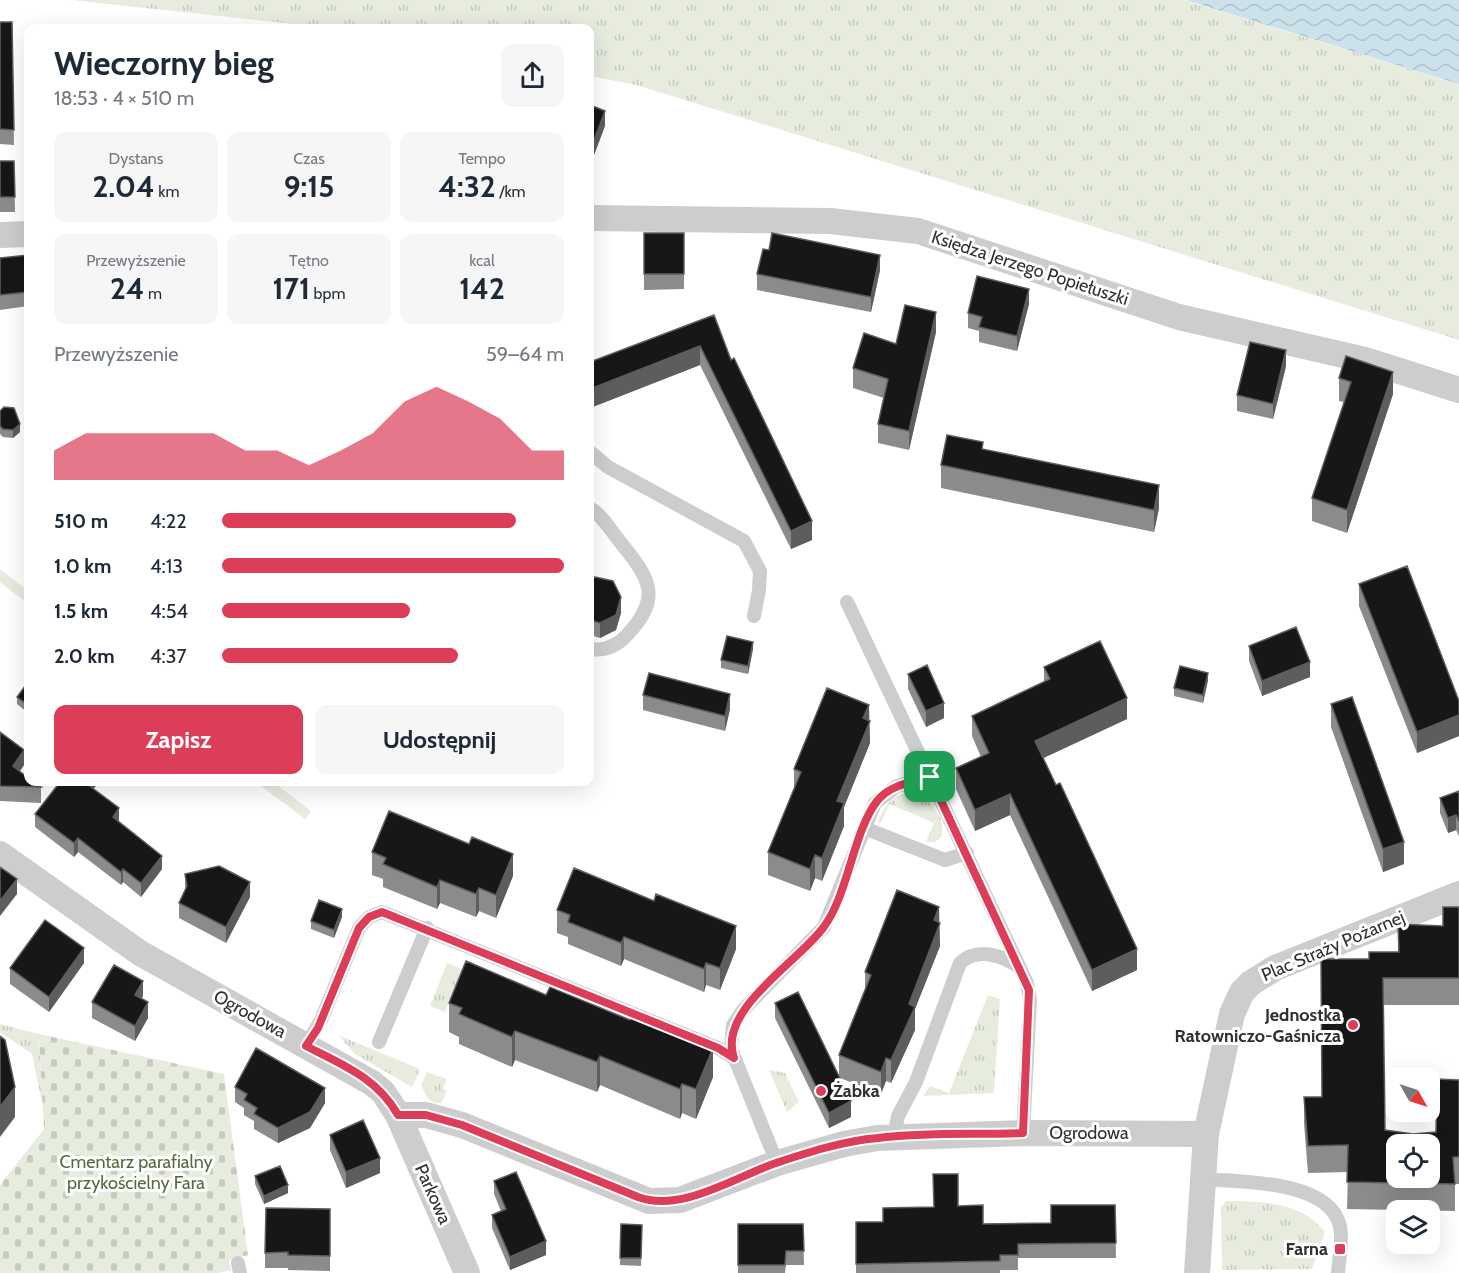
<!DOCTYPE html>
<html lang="pl">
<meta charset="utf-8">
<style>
body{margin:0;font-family:Cabin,sans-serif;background:#f6f6f7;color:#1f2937;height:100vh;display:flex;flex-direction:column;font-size:22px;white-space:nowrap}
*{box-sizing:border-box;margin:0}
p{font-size:20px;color:#747a83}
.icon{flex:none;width:33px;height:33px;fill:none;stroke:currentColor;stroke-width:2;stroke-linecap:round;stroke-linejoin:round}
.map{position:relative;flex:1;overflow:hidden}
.panel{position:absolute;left:24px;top:24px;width:570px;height:762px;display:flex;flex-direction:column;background:#fff;border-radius:12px;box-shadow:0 6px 24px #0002}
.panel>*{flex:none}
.needle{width:39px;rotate:129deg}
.buttons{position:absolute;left:1386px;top:1068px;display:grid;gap:12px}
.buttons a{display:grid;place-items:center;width:54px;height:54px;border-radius:12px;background:#fff;box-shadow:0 6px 24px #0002;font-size:30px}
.pin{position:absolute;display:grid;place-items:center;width:51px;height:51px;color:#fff;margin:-26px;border-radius:12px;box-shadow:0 3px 9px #0006}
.round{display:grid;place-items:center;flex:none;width:63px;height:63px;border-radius:12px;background:#f6f6f7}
.headline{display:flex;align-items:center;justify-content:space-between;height:102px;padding:0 30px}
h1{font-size:33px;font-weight:800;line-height:45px}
.stats{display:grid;grid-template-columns:repeat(3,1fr);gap:9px;height:102px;padding:6px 30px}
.stats div{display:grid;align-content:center;border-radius:12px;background:#f6f6f7;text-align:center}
.stats b{font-size:30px;font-weight:800}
.stats small{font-size:16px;font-weight:400}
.stats p{font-size:16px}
.chart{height:168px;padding:12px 30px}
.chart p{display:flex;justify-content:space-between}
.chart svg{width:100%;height:108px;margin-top:6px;fill:#dc3d58;opacity:.7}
.button{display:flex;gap:12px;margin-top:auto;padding:12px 30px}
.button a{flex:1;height:69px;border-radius:12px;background:#dc3d58;color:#fff;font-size:24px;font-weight:800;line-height:69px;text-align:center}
.button a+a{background:#f6f6f7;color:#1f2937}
ul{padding:0 30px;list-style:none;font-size:20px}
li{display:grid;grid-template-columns:96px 72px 1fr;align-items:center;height:45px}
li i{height:15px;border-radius:8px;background:#dc3d58}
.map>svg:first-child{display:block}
</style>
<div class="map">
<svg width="1459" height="1273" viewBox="0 0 1459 1273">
<defs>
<pattern id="grass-tufts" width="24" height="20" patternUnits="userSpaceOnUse" patternTransform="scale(1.5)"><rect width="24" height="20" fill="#e7ecdf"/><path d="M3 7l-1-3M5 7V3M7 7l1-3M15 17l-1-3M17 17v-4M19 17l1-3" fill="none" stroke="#c6cbc0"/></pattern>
<pattern id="cemetery-stones" width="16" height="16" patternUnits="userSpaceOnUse" patternTransform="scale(1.5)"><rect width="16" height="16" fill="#e7ecdf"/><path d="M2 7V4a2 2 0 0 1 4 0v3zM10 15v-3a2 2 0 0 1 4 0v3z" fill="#c6cbc0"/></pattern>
<pattern id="water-waves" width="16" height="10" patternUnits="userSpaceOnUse" patternTransform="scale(1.5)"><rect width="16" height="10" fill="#cce2eb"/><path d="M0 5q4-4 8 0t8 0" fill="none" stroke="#b0c2ca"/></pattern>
</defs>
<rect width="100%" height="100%" fill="#fff"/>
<!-- grass -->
<path fill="url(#grass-tufts)" d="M 71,0 L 1183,0 L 1459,84 L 1459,340 L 779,129 L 636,85 L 590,76 L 590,28 L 330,28 Z
M 914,792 C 930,797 948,821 941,837 L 935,842 L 926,842 L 934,823 L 889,804 L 881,823 L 878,822 C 886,803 893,793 914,792 Z
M 447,963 L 462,969 L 445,1012 L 430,1006 Z
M 988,995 L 1000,999 L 994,1093 L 923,1096 L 930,1086 L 949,1093 Z
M 0,1024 L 39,1034 L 43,1108 L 32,1054 L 0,1032 Z
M 338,1035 L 420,1069 L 412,1087 L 355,1054 Z
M 769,1070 L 785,1073 L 799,1102 L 787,1112 Z
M 427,1072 L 447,1079 L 442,1089 L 447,1091 L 441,1103 C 428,1104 426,1095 421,1085 Z
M 1226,1201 C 1262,1201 1301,1202 1325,1232 L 1312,1269 L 1222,1270 L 1221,1208 Z"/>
<!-- cemetery -->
<path fill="url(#cemetery-stones)" d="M 39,1034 L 224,1074 L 248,1255 L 229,1260 L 231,1270 L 218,1273 L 0,1273 L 0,1185 L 44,1129 Z"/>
<!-- garden -->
<path fill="#e7ecdf" d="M 0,569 L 28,591 L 28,604 L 0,582 Z
M 256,782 L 273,782 L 311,811 L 305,819 Z"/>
<!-- water -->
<path fill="url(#water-waves)" d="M 1183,0 L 1459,0 L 1459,84 L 1185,0 Z"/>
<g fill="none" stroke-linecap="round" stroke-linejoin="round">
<!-- lane -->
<path stroke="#cdcdcd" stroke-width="14" d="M 590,452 L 608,467 L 744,541 L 760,571 L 759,590 L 754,616
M 590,508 C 603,516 611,531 621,543 C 649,578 663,597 627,635 C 617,646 604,651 590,649
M 847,602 L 1027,983 L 1030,1000 L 1023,1133
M 864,828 L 945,860 L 967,853
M 379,1042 L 427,928
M 306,1046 L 321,1020 L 359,928 L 369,917 L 382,912 L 718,1048 L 734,1058
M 894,1136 L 898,1116 L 916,1082 L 960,963 C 977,947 1002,955 1019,967
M 777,1163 L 731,1049 L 733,1025 L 743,1010 L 824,927 L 875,803 L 897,786 L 930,777
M 1201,1179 C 1238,1182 1329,1179 1340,1226 C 1343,1241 1339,1258 1338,1273
M 238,1263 L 240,1273"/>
<!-- street -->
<path stroke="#cdcdcd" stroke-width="26" d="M 590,218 L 830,221 L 918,231 L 1179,317 L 1365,360 L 1459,390
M 0,235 L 28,234
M 0,854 L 140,953 L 372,1083 L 383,1092 L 398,1115 L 426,1115 L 462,1125 L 649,1201 L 680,1200 L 777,1163 L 844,1144 L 877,1138 L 1023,1133 L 1206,1134
M 398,1115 L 467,1273
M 1197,1273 L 1206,1134 L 1232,1014 L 1242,992 L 1251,983 L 1275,968 L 1459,894"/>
</g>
<!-- wall -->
<path fill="#8b8b8b" d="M 0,22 L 12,22 L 14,145 L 0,144 Z
M 0,161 L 14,161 L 15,212 L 0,212 Z
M 644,233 L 684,233 L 684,289 L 644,290 Z
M 769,250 L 880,270 L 871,312 L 757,290 L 757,274 Z
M 28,255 L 28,306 L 0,310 L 0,258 Z
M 1029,304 L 1017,351 L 979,342 L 979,331 L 968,328 L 968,313 Z
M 714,315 L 731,360 L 812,540 L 791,549 L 700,365 L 590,408 L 590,362 Z
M 936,332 L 909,450 L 878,443 L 878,424 L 884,398 L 853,388 L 853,368 L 896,344 Z
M 1286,366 L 1273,419 L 1237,411 L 1237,395 Z
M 1339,378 L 1393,394 L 1347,533 L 1312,521 L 1312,498 L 1344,402 L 1339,401 Z
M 0,411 L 20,432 L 13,438 L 3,437 L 0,434 Z
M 983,449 L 1159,508 L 1154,532 L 941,488 L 941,465 Z
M 590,579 L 621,613 L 616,630 L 600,638 L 590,635 Z
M 1359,584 L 1459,701 L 1459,736 L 1417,753 L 1359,606 Z
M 1249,646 L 1310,677 L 1262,696 L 1249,661 Z
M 753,649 L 748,674 L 721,668 L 721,660 Z
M 1044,667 L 1127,719 L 1043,758 L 1137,970 L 1092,991 L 1010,815 L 975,831 L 956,789 L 956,768 L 981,757 L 972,736 L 972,716 L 1044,682 Z
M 908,674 L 944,718 L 926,727 L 908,689 Z
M 1208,680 L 1203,703 L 1174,696 L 1174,688 Z
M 28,682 L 28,713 L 17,704 L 17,697 Z
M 643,695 L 730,709 L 725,731 L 643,710 Z
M 1331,704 L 1404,864 L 1383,872 L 1331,727 Z
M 869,720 L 870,743 L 844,807 L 844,826 L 822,881 L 815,878 L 810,891 L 768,875 L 768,852 L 794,789 L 794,769 Z
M 0,732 L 24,765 L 20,771 L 41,787 L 41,803 L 0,801 Z
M 99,782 L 93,789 L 119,822 L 162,869 L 141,897 L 123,882 L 121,885 L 78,852 L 74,857 L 35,827 L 35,814 Z
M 1459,791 L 1459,836 L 1456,830 L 1448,833 L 1440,813 L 1440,798 Z
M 372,852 L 513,876 L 496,918 L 479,911 L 476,917 L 440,903 L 437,909 L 383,887 L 383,879 L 372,875 Z
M 185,874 L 250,897 L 226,943 L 179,918 L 179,903 L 185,891 Z
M 1459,907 L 1459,1005 L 1383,1005 L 1385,1130 L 1413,1134 L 1436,1132 L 1459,1080 L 1459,1184 L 1455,1184 L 1455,1211 L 1347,1209 L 1348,1172 L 1308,1173 L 1304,1124 L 1304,1097 L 1322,1097 L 1369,959 L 1398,952 L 1398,924 L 1443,926 Z
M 557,910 L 736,949 L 720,990 L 706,985 L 704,992 L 624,959 L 621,966 L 568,944 L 568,937 L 557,933 Z
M 342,917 L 334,938 L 311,929 L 311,921 Z
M 939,922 L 940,946 L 915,1009 L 915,1030 L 891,1083 L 886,1081 L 881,1094 L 840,1078 L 851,1117 L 829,1128 L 775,1018 L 775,1003 L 839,1076 L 839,1055 L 865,991 L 865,972 Z
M 84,963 L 49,1012 L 10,984 L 10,968 Z
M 143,996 L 141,999 L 148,1018 L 135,1041 L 92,1018 L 92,1002 Z
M 449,1003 L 713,1077 L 696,1119 L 682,1113 L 680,1119 L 600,1085 L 597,1092 L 515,1060 L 512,1067 L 459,1044 L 459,1037 L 449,1032 Z
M 235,1087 L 325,1103 L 310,1128 L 278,1143 L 254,1129 L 254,1121 L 244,1115 L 244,1108 L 235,1102 Z
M 330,1135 L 380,1173 L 346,1188 L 330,1150 Z
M 255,1176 L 288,1193 L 264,1204 L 255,1184 Z
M 494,1181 L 546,1255 L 510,1270 L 492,1228 L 492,1215 L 501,1211 L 494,1194 Z
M 1115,1205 L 1116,1258 L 1018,1258 L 1018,1270 L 1000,1270 L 1000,1273 L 856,1273 L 856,1222 L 883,1222 L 933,1207 L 958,1206 L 983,1224 L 1051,1223 Z
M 330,1209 L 330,1271 L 288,1270 L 288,1268 L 265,1268 L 265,1253 Z
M 621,1224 L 642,1225 L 641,1266 L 620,1265 Z
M 738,1224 L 803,1224 L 804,1265 L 786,1265 L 785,1273 L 738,1273 Z"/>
<!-- shaded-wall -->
<path fill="#5d5d5d" d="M 605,111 L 605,126 L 590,166 L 590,151 Z
M 880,255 L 880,270 L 871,312 L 871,297 Z
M 1029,289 L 1029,304 L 1017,351 L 1017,336 Z
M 936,312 L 936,332 L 909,450 L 909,431 Z
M 700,346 L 700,365 L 590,408 L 590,389 Z
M 1286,350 L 1286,366 L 1273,419 L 1273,404 Z
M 1393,372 L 1393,394 L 1347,533 L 1347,510 Z
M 20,424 L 20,432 L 13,438 L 13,430 Z
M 1159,485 L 1159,508 L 1154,532 L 1154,510 Z
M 812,521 L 812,540 L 791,549 L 791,531 Z
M 621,597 L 621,613 L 616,630 L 600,638 L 600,623 Z
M 753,642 L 753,649 L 748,674 L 748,666 Z
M 1310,662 L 1310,677 L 1262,696 L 1262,681 Z
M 1208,673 L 1208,680 L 1203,703 L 1203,695 Z
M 730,694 L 730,709 L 725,731 L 725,716 Z
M 1127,698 L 1127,719 L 1035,762 L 1035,741 Z
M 944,703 L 944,718 L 926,727 L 926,711 Z
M 869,705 L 870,743 L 844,807 L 844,826 L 822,881 L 822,858 L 837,801 L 863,718 Z
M 1459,715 L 1459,736 L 1417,753 L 1417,732 Z
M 24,750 L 24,765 L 13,781 L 13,766 Z
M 88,782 L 99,782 L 87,797 L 87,784 Z
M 1010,794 L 1010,815 L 975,831 L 975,810 Z
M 119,808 L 119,822 L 113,817 Z
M 1456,815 L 1456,830 L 1448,833 L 1448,818 Z
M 78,838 L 78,852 L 74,857 L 74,843 Z
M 1404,842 L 1404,864 L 1383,872 L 1383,849 Z
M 513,854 L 513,876 L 496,918 L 496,895 Z
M 815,855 L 815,878 L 810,891 L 810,869 Z
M 162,856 L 162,869 L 141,897 L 141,883 Z
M 123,869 L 123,882 L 121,885 L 121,872 Z
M 17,879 L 17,894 L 0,916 L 0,901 Z
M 440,880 L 440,903 L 437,909 L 437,887 Z
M 250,882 L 250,897 L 226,943 L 226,927 Z
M 479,888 L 479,911 L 476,917 L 476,894 Z
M 939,907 L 940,946 L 915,1009 L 915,1030 L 891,1083 L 891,1060 L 934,920 Z
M 342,909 L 342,917 L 334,938 L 334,930 Z
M 736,926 L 736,949 L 720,990 L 720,968 Z
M 624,937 L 624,959 L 621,966 L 621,943 Z
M 84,948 L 84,963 L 49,1012 L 49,997 Z
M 1137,949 L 1137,970 L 1092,991 L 1092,970 Z
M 706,963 L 706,985 L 704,992 L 704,969 Z
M 143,981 L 143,996 L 135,1011 L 135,995 Z
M 148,1002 L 148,1018 L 135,1041 L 135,1026 Z
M 515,1031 L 515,1060 L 512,1067 L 512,1037 Z
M 713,1048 L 713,1077 L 696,1119 L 696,1089 Z
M 600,1056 L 600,1085 L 597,1092 L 597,1062 Z
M 886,1058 L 886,1081 L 881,1094 L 881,1072 Z
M 682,1084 L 682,1113 L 680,1119 L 680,1089 Z
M 15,1087 L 15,1117 L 0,1137 L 0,1107 Z
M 325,1088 L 325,1103 L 310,1128 L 278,1143 L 278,1128 Z
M 851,1101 L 851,1117 L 829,1128 L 829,1113 Z
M 380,1158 L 380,1173 L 346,1188 L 346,1172 Z
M 288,1185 L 288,1193 L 264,1204 L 264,1196 Z
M 546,1241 L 546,1255 L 510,1270 L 510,1257 Z"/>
<!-- building -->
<path fill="#171717" stroke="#5d5d5d" stroke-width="1.5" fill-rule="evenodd" d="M 0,22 L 12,22 L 14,130 L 0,129 Z
M 590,105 L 605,111 L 590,151 Z
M 0,161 L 14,161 L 15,197 L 0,197 Z
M 644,233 L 684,233 L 684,274 L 644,274 Z
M 772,233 L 880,255 L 871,297 L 757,274 L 763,249 L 769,250 Z
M 28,255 L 28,292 L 0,295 L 0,258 Z
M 977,276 L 1029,289 L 1017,336 L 979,327 L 982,317 L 968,313 Z
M 905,305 L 936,312 L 909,431 L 878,424 L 888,379 L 853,368 L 864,333 L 896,344 Z
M 714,315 L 731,360 L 734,358 L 812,521 L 791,531 L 700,346 L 590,389 L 590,362 Z
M 1250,342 L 1286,350 L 1273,404 L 1237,395 Z
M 1346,356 L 1393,372 L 1347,510 L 1312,498 L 1351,382 L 1339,378 Z
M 4,407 L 14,408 L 20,424 L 13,430 L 3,429 L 0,426 L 0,411 Z
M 947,435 L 983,442 L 982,449 L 1159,485 L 1154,510 L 941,465 Z
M 1407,566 L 1459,701 L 1459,715 L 1417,732 L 1359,584 Z
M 595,577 L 613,581 L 621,597 L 616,615 L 600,623 L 590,620 L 590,579 Z
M 1296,627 L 1310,662 L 1262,681 L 1249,646 Z
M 727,636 L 753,642 L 748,666 L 721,660 Z
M 1100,641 L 1127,698 L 1035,741 L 1056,785 L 1060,783 L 1137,949 L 1092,970 L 1010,794 L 975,810 L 956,768 L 989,753 L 972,716 L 1050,679 L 1044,667 Z
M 927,665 L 944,703 L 926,711 L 908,674 Z
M 1180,666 L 1208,673 L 1203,695 L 1174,688 Z
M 649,673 L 730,694 L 725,716 L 643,695 Z
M 28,682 L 28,705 L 17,697 Z
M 827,688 L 869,705 L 863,718 L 870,721 L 837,801 L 844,803 L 822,858 L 815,855 L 810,869 L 768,852 L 801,772 L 794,769 Z
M 1352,697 L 1404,842 L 1383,849 L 1331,704 Z
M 0,732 L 24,750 L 13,766 L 28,778 L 28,782 L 33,782 L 41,787 L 0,786 Z
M 60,782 L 88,782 L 87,784 L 119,808 L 113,817 L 162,856 L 141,883 L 123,869 L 121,872 L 78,838 L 74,843 L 35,814 Z
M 1459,791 L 1459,821 L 1456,815 L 1448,818 L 1440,798 Z
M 389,811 L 469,844 L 472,837 L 513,854 L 496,895 L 479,888 L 476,894 L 440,880 L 437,887 L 383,864 L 386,858 L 372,852 Z
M 219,866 L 250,882 L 226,927 L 179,903 L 187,886 L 185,874 Z
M 0,867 L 17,879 L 0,901 Z
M 574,868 L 654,901 L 656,894 L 736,926 L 720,968 L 706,963 L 704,969 L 624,937 L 621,943 L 568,922 L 570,915 L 557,910 Z
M 897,890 L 939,907 L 934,920 L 940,923 L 909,1004 L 915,1007 L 891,1060 L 886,1058 L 881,1072 L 839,1055 L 871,975 L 865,972 Z
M 319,900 L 342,909 L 334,930 L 311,921 Z
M 1443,907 L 1459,907 L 1459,978 L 1383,978 L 1385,1130 L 1413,1134 L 1436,1132 L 1437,1079 L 1459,1080 L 1459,1157 L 1453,1157 L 1455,1184 L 1347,1182 L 1348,1145 L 1308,1146 L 1304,1097 L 1322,1097 L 1321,959 L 1369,959 L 1369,952 L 1399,952 L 1398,924 L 1443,926 ZM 1396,1144 L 1430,1144 L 1430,1178 L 1396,1178 Z
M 45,920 L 84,948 L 49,997 L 10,968 Z
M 466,961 L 546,995 L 550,987 L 630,1020 L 632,1014 L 713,1048 L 696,1089 L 682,1084 L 680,1089 L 600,1056 L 597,1062 L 515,1031 L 512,1037 L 459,1014 L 462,1008 L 449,1003 Z
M 114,965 L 143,981 L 135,995 L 148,1002 L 135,1026 L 92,1002 Z
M 798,992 L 851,1101 L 829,1113 L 775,1003 Z
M 0,1036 L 5,1040 L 15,1087 L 0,1107 Z
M 256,1048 L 325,1088 L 310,1112 L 278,1128 L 254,1114 L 257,1108 L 244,1100 L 247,1094 L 235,1087 Z
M 363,1120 L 380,1158 L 346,1172 L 330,1135 Z
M 280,1166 L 288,1185 L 264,1196 L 255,1176 Z
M 516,1172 L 546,1241 L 510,1257 L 492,1215 L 506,1209 L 494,1181 Z
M 933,1174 L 958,1174 L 958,1206 L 983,1205 L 983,1224 L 1051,1223 L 1051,1205 L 1115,1205 L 1116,1243 L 1018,1244 L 1018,1255 L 1000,1255 L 1000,1261 L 856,1264 L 856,1222 L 883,1222 L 883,1208 L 934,1207 Z
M 266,1208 L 330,1209 L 330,1256 L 288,1255 L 288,1252 L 265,1253 Z
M 621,1224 L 642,1225 L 641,1258 L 620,1258 Z
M 738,1224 L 803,1224 L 804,1251 L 786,1251 L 785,1265 L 738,1265 Z"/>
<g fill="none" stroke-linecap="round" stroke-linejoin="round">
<defs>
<path id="route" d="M 930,777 L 1029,990 L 1023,1133 C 975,1135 925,1132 878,1138 C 843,1141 809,1152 776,1163 C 735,1177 681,1213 638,1197 L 462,1125 L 426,1115 L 398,1115 C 377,1078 343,1065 306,1046 L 318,1028 L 359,928 L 369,917 L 382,912 L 718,1048 L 734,1058 C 717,1010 797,963 823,928 C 848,896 853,832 877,801 C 890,785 911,782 930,777 Z"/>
</defs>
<!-- route casing -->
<use href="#route" stroke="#fff" stroke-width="12"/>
<!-- route -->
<use href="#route" stroke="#dc3d58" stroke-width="8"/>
</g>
<!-- markers -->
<g fill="#dc3d58" stroke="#fff" stroke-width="2">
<circle cx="1353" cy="1025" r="6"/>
<circle cx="821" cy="1091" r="6"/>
<rect x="1334" y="1243" width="12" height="12" rx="3"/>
</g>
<g text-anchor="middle" stroke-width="6" stroke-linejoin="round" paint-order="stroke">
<!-- street labels -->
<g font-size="18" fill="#303030" stroke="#fff">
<text transform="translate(1030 268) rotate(18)" y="6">Księdza Jerzego Popiełuszki</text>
<text transform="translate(1333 946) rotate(-23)" y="6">Plac Straży Pożarnej</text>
<text transform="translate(250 1014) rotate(29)" y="6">Ogrodowa</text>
<text x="1089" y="1139">Ogrodowa</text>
<text transform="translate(433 1194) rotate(66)" y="6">Parkowa</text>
</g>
<!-- poi labels -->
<g font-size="18" font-weight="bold" fill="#303030" stroke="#fff" text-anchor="end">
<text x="1341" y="1021">Jednostka<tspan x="1341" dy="21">Ratowniczo-Gaśnicza</tspan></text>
<text x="833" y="1097" text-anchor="start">Żabka</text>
<text x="1328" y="1255">Farna</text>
</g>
<!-- park labels -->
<g font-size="18" fill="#576a3f" stroke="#fff">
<text x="136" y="1168">Cmentarz parafialny<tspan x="136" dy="21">przykościelny Fara</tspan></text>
</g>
</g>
</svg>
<div class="buttons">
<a><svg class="needle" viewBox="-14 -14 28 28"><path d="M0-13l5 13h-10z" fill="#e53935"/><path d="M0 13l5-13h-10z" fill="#747a83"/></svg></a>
<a><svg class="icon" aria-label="locate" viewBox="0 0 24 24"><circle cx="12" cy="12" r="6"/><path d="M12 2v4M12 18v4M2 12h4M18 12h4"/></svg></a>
<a><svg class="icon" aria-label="layers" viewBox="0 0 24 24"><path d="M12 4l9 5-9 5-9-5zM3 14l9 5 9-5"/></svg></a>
</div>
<div class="pin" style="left:930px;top:777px;background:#1e9e55"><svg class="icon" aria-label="arrive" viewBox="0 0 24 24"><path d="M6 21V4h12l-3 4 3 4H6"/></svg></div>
<section class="panel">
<div class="headline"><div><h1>Wieczorny bieg</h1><p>18:53 · 4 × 510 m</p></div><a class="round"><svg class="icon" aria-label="share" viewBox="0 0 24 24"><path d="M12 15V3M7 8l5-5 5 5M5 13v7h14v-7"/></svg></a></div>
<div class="stats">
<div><p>Dystans</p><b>2.04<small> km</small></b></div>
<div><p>Czas</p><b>9:15</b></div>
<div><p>Tempo</p><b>4:32<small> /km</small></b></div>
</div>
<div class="stats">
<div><p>Przewyższenie</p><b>24<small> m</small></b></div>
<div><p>Tętno</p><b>171<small> bpm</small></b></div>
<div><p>kcal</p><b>142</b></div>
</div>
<div class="chart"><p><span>Przewyższenie</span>59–64 m</p>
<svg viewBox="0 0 160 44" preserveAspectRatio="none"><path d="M0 44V32L10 25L20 25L30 25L40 25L50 25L60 32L70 32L80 38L90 32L100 25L110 12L120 6L130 12L140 19L150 32L160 32V44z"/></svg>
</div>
<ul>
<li><b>510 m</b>4:22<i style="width:86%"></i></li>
<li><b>1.0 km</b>4:13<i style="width:100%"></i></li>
<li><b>1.5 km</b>4:54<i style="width:55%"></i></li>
<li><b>2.0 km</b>4:37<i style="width:69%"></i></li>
</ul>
<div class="button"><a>Zapisz</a><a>Udostępnij</a></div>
</section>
</div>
